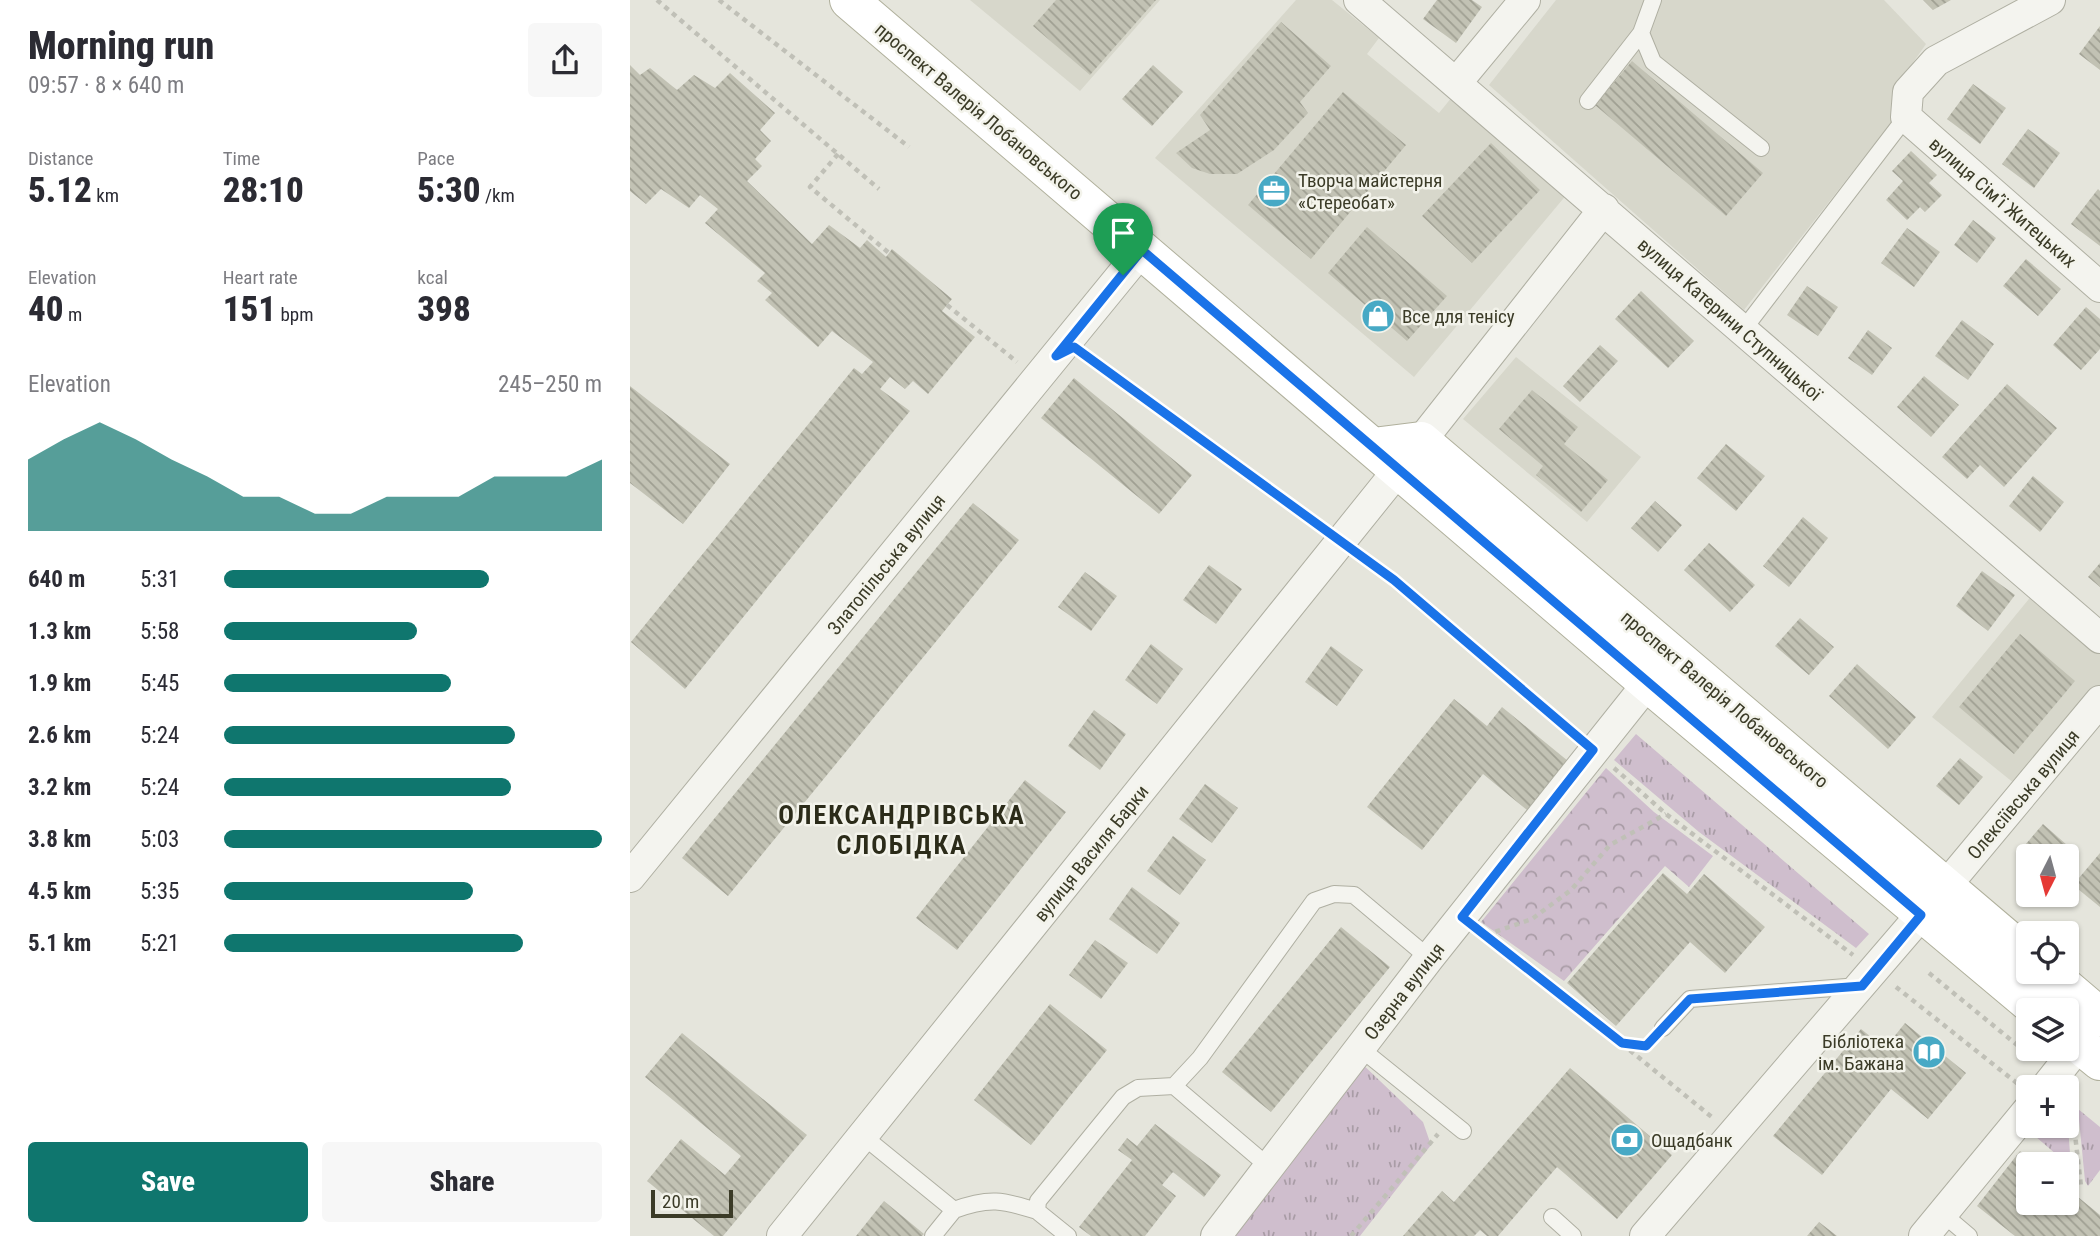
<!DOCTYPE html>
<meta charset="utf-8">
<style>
body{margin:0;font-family:"Roboto Condensed",sans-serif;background:#f7f7f7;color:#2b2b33;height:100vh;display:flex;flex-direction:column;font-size:26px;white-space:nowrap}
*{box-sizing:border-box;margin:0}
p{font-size:23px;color:#7c7c81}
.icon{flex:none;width:38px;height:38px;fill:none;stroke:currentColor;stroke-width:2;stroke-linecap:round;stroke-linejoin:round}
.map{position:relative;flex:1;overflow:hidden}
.panel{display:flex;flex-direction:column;background:#fff;width:630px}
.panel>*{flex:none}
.needle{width:46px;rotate:186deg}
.tools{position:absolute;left:1386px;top:844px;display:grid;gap:14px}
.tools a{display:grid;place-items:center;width:63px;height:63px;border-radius:7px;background:#fff;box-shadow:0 2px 5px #0004;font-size:35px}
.scale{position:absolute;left:21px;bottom:18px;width:82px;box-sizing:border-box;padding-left:7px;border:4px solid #3b3b27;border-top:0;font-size:19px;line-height:24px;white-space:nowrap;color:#3b3b27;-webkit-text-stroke:5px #f3f3eb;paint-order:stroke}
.pin{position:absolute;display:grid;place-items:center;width:60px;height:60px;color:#fff;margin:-72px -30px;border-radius:50% 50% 50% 0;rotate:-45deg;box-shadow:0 0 7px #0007}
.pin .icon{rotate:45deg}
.round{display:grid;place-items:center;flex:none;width:74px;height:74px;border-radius:7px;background:#f7f7f7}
.overview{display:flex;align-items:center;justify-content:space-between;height:119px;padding:0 28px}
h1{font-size:38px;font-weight:800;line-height:52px}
.metrics{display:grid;grid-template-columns:repeat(3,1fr);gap:10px;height:119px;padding:7px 28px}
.metrics div{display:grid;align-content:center}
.metrics b{font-size:35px;font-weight:800}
.metrics small{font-size:19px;font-weight:400}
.metrics p{font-size:19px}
.chart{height:196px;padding:14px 28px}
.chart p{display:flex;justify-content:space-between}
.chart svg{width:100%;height:126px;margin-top:7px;fill:#0f766e;opacity:.7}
.primary-button{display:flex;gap:14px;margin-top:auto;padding:14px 28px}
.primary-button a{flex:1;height:80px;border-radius:7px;background:#0f766e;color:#fff;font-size:28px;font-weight:800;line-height:80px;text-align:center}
.primary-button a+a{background:#f7f7f7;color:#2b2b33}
ul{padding:0 28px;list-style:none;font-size:23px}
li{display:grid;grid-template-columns:112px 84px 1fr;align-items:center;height:52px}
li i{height:18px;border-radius:9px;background:#0f766e}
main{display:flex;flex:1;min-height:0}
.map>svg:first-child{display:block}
</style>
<main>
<section class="panel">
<div class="overview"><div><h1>Morning run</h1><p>09:57 · 8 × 640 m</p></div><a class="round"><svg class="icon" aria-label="share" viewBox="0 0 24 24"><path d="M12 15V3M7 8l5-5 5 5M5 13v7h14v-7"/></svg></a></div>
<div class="metrics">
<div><p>Distance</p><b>5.12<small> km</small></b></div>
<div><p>Time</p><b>28:10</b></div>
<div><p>Pace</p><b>5:30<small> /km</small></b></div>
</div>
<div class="metrics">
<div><p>Elevation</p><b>40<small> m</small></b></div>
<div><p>Heart rate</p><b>151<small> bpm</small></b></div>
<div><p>kcal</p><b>398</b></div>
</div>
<div class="chart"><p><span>Elevation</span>245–250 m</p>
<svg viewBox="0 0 160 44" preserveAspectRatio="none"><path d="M0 44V19L10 12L20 6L30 12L40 19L50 25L60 32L70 32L80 38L90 38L100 32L110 32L120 32L130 25L140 25L150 25L160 19V44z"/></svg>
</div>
<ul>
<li><b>640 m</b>5:31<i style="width:70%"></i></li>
<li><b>1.3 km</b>5:58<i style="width:51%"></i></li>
<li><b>1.9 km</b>5:45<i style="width:60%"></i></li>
<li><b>2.6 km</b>5:24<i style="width:77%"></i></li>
<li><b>3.2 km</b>5:24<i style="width:76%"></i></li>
<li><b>3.8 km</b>5:03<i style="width:100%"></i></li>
<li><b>4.5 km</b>5:35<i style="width:66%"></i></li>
<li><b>5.1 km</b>5:21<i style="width:79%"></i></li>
</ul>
<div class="primary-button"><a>Save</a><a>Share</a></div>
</section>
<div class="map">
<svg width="1470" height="1236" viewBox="0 0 1470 1236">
<defs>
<pattern id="grass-tufts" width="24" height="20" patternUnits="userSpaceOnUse" patternTransform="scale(1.75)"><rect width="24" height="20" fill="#cfbecd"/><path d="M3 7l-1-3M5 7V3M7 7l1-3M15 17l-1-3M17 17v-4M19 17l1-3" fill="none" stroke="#a99ca6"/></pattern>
<pattern id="forest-crowns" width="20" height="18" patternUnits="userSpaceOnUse" patternTransform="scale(1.75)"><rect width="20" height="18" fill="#cfbecd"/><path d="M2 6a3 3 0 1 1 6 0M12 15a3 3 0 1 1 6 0" fill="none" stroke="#a99ca6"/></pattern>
<pattern id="building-back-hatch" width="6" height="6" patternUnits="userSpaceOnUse" patternTransform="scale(1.75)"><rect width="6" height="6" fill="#c2c2b4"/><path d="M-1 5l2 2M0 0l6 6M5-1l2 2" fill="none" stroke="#9f9f92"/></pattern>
</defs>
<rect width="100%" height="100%" fill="#e5e5dc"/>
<!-- built -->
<path fill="#d7d7cb" d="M 340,0 L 530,0 L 450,91 Z
M 666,0 L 702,0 L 749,38 L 737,54 L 809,113 L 822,97 L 938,193 L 784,377 L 525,158 Z
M 926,0 L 1254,0 L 1296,44 L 1266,87 L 1261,123 L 1114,310 L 859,85 Z
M 886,357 L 1011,457 L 957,522 L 833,419 Z
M 1403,594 L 1470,648 L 1470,692 L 1390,788 L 1302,717 Z"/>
<!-- grass -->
<path fill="url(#grass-tufts)" d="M 1006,734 L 1239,934 L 1226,948 L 1069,832 L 984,760 Z
M 728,1060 L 793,1122 L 801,1145 L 730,1236 L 601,1236 Z
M 1448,1109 L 1470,1127 L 1470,1170 L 1458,1186 L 1455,1181 Z
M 1437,1113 L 1441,1167 L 1398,1130 L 1402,1125 L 1437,1125 Z"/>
<!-- forest -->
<path fill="url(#forest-crowns)" d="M 976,768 L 1024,812 L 1083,856 L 1059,887 L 1035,866 L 934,981 L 851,922 Z"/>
<!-- building -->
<path fill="url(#building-back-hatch)" d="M 426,0 L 526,0 L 460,75 L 403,26 Z
M 807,0 L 842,0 L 852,7 L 826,43 L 793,19 Z
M 1293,0 L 1321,0 L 1303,10 Z
M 651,22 L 701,66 L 670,102 L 678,113 L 644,150 L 607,174 L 580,174 L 562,168 L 546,153 L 580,130 L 570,115 Z
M 1470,26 L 1470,70 L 1449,54 Z
M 1002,61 L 1133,173 L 1096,216 L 965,105 Z
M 0,65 L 10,75 L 20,68 L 47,90 L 64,75 L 85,88 L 100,73 L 145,113 L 130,130 L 141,141 L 125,159 L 132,166 L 117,181 L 182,244 L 199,225 L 230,248 L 237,240 L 256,257 L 262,249 L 322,299 L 312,311 L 345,337 L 298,394 L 283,381 L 275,389 L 260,377 L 250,389 L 280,411 L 55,689 L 1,642 L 224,368 L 232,374 L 243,362 L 202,331 L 188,347 L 135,300 L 142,293 L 127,281 L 135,273 L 75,223 L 88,209 L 70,195 L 59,208 L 31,189 L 16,204 L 0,191 Z
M 523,65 L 553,92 L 522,126 L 492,99 Z
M 1343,84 L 1376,108 L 1350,144 L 1317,119 Z
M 713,92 L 776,145 L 681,259 L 618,205 Z
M 1398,129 L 1430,153 L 1404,188 L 1372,164 Z
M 861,143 L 910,190 L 842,263 L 792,216 Z
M 1281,151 L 1307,175 L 1299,183 L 1312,195 L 1295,212 L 1290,207 L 1277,220 L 1256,200 L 1273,181 L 1262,171 Z
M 1468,189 L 1470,191 L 1470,246 L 1441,224 Z
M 1343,220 L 1366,238 L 1347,263 L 1324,245 Z
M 737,227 L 817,296 L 777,341 L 698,273 Z
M 1277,228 L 1310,252 L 1284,287 L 1251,263 Z
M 1396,259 L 1431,289 L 1408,316 L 1373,286 Z
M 1177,286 L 1208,307 L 1188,336 L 1157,315 Z
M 1011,291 L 1064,341 L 1038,368 L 985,319 Z
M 1456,307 L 1470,319 L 1470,349 L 1451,370 L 1423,345 Z
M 1332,320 L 1364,344 L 1338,380 L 1305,356 Z
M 1238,330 L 1262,348 L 1242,375 L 1218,358 Z
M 970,345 L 988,361 L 950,402 L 933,386 Z
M 1294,376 L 1329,405 L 1301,437 L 1267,407 Z
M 444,378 L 562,475 L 529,514 L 411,418 Z
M 1377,384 L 1427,428 L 1374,487 L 1350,465 L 1337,479 L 1312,457 Z
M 0,386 L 100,464 L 53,524 L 0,483 Z
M 902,390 L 948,427 L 934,444 L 978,480 L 951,512 L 906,475 L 913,466 L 869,429 Z
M 1096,444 L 1135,476 L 1106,511 L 1067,478 Z
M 1403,476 L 1434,502 L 1410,532 L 1379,506 Z
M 1025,501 L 1052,525 L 1028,552 L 1001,528 Z
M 343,503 L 389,540 L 98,896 L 52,858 Z
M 1173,517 L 1198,538 L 1159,587 L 1133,566 Z
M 1079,543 L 1125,585 L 1100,612 L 1054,570 Z
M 1470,563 L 1470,587 L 1458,577 Z
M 579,565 L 612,589 L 586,624 L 553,600 Z
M 1352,571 L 1385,595 L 1358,631 L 1326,606 Z
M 455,572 L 487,596 L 461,631 L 428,607 Z
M 1170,618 L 1204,647 L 1179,675 L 1145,646 Z
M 1390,634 L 1445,681 L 1384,754 L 1329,707 Z
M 521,644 L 553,669 L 527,704 L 495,680 Z
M 701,646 L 733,670 L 707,706 L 675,682 Z
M 1227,664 L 1286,717 L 1258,749 L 1199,696 Z
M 824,699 L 857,726 L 872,707 L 938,761 L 897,810 L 853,774 L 792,850 L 737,807 Z
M 464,710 L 496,734 L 470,770 L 438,746 Z
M 1330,758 L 1353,777 L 1329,805 L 1306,786 Z
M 395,780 L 436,812 L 327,950 L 286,918 Z
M 575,784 L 608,808 L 582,843 L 549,819 Z
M 1413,824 L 1437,845 L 1427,856 L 1398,856 L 1398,860 L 1389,852 Z
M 543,836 L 576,860 L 550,895 L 517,871 Z
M 1470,853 L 1470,907 L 1443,885 Z
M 1033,873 L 1057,894 L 1074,874 L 1135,927 L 1095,973 L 1060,942 L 986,1026 L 937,983 Z
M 502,887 L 550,923 L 527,954 L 479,919 Z
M 711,927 L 760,967 L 641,1112 L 592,1072 Z
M 465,940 L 498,963 L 471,999 L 439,975 Z
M 420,1004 L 477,1050 L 401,1145 L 344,1100 Z
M 1275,1023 L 1336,1073 L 1298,1119 L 1261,1089 L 1192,1175 L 1143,1136 L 1231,1029 L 1255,1048 Z
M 52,1033 L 177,1135 L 93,1236 L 84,1236 L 17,1181 L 51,1139 L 95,1175 L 111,1156 L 15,1077 Z
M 940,1068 L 1042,1155 L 987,1219 L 927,1167 L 868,1236 L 857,1236 L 850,1230 L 844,1236 L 773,1236 L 812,1191 L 824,1202 Z
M 525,1124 L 591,1175 L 574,1197 L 543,1172 L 532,1185 L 546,1196 L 515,1236 L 461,1236 L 449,1227 L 502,1160 L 488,1150 L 497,1138 L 507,1146 Z
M 1390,1151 L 1406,1164 L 1398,1164 L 1398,1202 L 1437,1202 L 1437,1188 L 1470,1215 L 1470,1236 L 1385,1236 L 1347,1206 Z
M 254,1201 L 294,1234 L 292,1236 L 226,1236 Z
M 1189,1222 L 1207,1236 L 1177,1236 Z"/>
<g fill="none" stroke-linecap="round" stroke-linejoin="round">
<defs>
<path id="service" d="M 1011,33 L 1023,62 L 1131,148
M 958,101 L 1011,33 L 1023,0
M 1113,330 L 1276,117
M 1033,1028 L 1060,999 L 1229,986
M 730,1048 L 833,1131
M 544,1086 L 639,1167
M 233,1136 L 324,1210 C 359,1197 373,1200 407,1211
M 1313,1214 L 1339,1236
M 922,1217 L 943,1236
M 303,1236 L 324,1210
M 438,1236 L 407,1211 L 408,1201 L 493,1097 L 508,1088 L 544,1086 L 570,1058 L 684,901 L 704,894 L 724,895 L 799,958"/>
<path id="minor" d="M 729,0 L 1470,638
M 1420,0 L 1306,61 L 1278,92 L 1276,117 L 1470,287
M 827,82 L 895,0
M 791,441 L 974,209
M 0,877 L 512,250
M 1315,887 L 1470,701
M 1416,1087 L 1450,1044
M 152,1236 L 769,469
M 586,1236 L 799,958 L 1018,683
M 1015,1236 L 1291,915
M 1294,1236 L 1398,1110"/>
<path id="primary" d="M 219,0 L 1018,683 L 1408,1010
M 743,447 L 791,441 L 1398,957
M 1416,971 L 1470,1017
M 1437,1034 L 1470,1061"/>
</defs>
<!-- service casing -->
<use href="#service" stroke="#afafa2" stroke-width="18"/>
<!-- minor casing -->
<use href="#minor" stroke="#afafa2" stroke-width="32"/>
<!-- primary casing -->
<use href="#primary" stroke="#b0b09c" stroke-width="40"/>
<!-- path -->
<path stroke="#c0c0b7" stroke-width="4.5" stroke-dasharray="5 5" stroke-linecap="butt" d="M 27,0 L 249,189
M 89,0 L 279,147
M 208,154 L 180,187 L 259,253
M 317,305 L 387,362
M 458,357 L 688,526
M 732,558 L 763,580 L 943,733
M 984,768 L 1036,814 L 1223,955
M 853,933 L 992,1043 L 1016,1046 L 1021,1042
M 856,935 L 902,919 L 941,890 L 980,845 L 1036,814
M 1299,973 L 1397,1053
M 1266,987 L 1388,1084
M 992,1044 L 1083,1118
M 1441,1100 L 1451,1186
M 721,1236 L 808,1134"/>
<!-- service -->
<use href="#service" stroke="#f4f4ef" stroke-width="16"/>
<!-- minor -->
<use href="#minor" stroke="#f4f4ef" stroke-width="30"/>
<!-- primary -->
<use href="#primary" stroke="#fff" stroke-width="38"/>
</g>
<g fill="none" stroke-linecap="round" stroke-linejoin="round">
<defs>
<path id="route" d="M 512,250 L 1291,915 L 1232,986 L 1060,999 L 1016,1046 L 992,1043 L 832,917 L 963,750 L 764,580 L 444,347 L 426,356 Z"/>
</defs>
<!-- route casing -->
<use href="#route" stroke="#fff" stroke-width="14"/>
<!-- route -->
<use href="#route" stroke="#1a73e8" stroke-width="9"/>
</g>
<!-- icons -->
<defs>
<symbol id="office-disc" viewBox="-11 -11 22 22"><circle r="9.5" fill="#47a9c5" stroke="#f3f3eb"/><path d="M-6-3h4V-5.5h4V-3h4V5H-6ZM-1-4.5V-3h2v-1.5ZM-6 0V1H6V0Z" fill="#fff"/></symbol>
<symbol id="shop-disc" viewBox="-11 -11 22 22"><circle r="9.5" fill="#47a9c5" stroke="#f3f3eb"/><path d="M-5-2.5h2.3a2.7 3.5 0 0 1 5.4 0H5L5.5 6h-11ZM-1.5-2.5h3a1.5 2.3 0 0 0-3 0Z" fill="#fff"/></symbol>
<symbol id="library-disc" viewBox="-11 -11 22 22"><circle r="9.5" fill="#47a9c5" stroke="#f3f3eb"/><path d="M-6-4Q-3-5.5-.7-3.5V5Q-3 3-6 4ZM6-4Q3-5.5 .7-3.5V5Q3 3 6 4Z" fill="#fff"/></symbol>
<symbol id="bank-disc" viewBox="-11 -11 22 22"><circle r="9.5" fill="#47a9c5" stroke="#f3f3eb"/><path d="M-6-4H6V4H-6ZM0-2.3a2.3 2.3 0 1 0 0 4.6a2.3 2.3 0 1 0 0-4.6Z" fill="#fff"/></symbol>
</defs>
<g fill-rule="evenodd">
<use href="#office-disc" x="625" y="172" width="38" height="38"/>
<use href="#shop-disc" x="729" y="297" width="38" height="38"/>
<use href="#library-disc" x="1280" y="1033" width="38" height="38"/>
<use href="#bank-disc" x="978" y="1121" width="38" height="38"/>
</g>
<g text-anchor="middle" stroke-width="5" stroke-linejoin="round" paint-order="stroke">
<!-- street labels -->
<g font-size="19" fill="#3b3b27" stroke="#f3f3eb">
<text transform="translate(349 111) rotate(40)" y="7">проспект Валерія Лобановського</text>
<text transform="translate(1373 202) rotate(41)" y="7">вулиця Сімʼї Житецьких</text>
<text transform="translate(1100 319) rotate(41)" y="7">вулиця Катерини Ступницької</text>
<text transform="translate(256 564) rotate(-51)" y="7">Златопільська вулиця</text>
<text transform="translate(1095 699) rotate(40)" y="7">проспект Валерія Лобановського</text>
<text transform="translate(1393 794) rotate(-50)" y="7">Олексіївська вулиця</text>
<text transform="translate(461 853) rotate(-51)" y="7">вулиця Василя Барки</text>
<text transform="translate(774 991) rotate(-52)" y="7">Озерна вулиця</text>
</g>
<!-- poi labels -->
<g font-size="19" fill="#3b3b27" stroke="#f3f3eb" text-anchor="start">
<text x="668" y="187">Творча майстерня<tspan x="668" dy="22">«Стереобат»</tspan></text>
<text x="772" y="323">Все для тенісу</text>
<text x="1274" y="1048" text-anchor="end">Бібліотека<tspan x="1274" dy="22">ім. Бажана</tspan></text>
<text x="1021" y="1147">Ощадбанк</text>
</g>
<!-- district labels -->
<g font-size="26" font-weight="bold" letter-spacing="2" fill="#2b2b19" stroke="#f3f3eb">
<text x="272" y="824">ОЛЕКСАНДРІВСЬКА<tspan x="272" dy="30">СЛОБІДКА</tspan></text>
</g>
</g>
</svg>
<div class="tools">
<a><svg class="needle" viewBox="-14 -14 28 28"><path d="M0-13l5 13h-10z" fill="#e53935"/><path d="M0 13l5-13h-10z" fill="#7c7c81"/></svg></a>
<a><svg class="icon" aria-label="locate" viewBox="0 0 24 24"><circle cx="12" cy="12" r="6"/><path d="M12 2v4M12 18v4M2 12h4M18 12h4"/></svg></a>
<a><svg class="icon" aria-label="layers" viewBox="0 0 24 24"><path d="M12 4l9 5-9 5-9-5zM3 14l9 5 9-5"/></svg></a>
<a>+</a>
<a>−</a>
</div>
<div class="scale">20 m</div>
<div class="pin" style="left:493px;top:275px;background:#1e9e55"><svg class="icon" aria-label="arrive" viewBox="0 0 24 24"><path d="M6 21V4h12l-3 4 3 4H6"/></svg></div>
</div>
</main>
